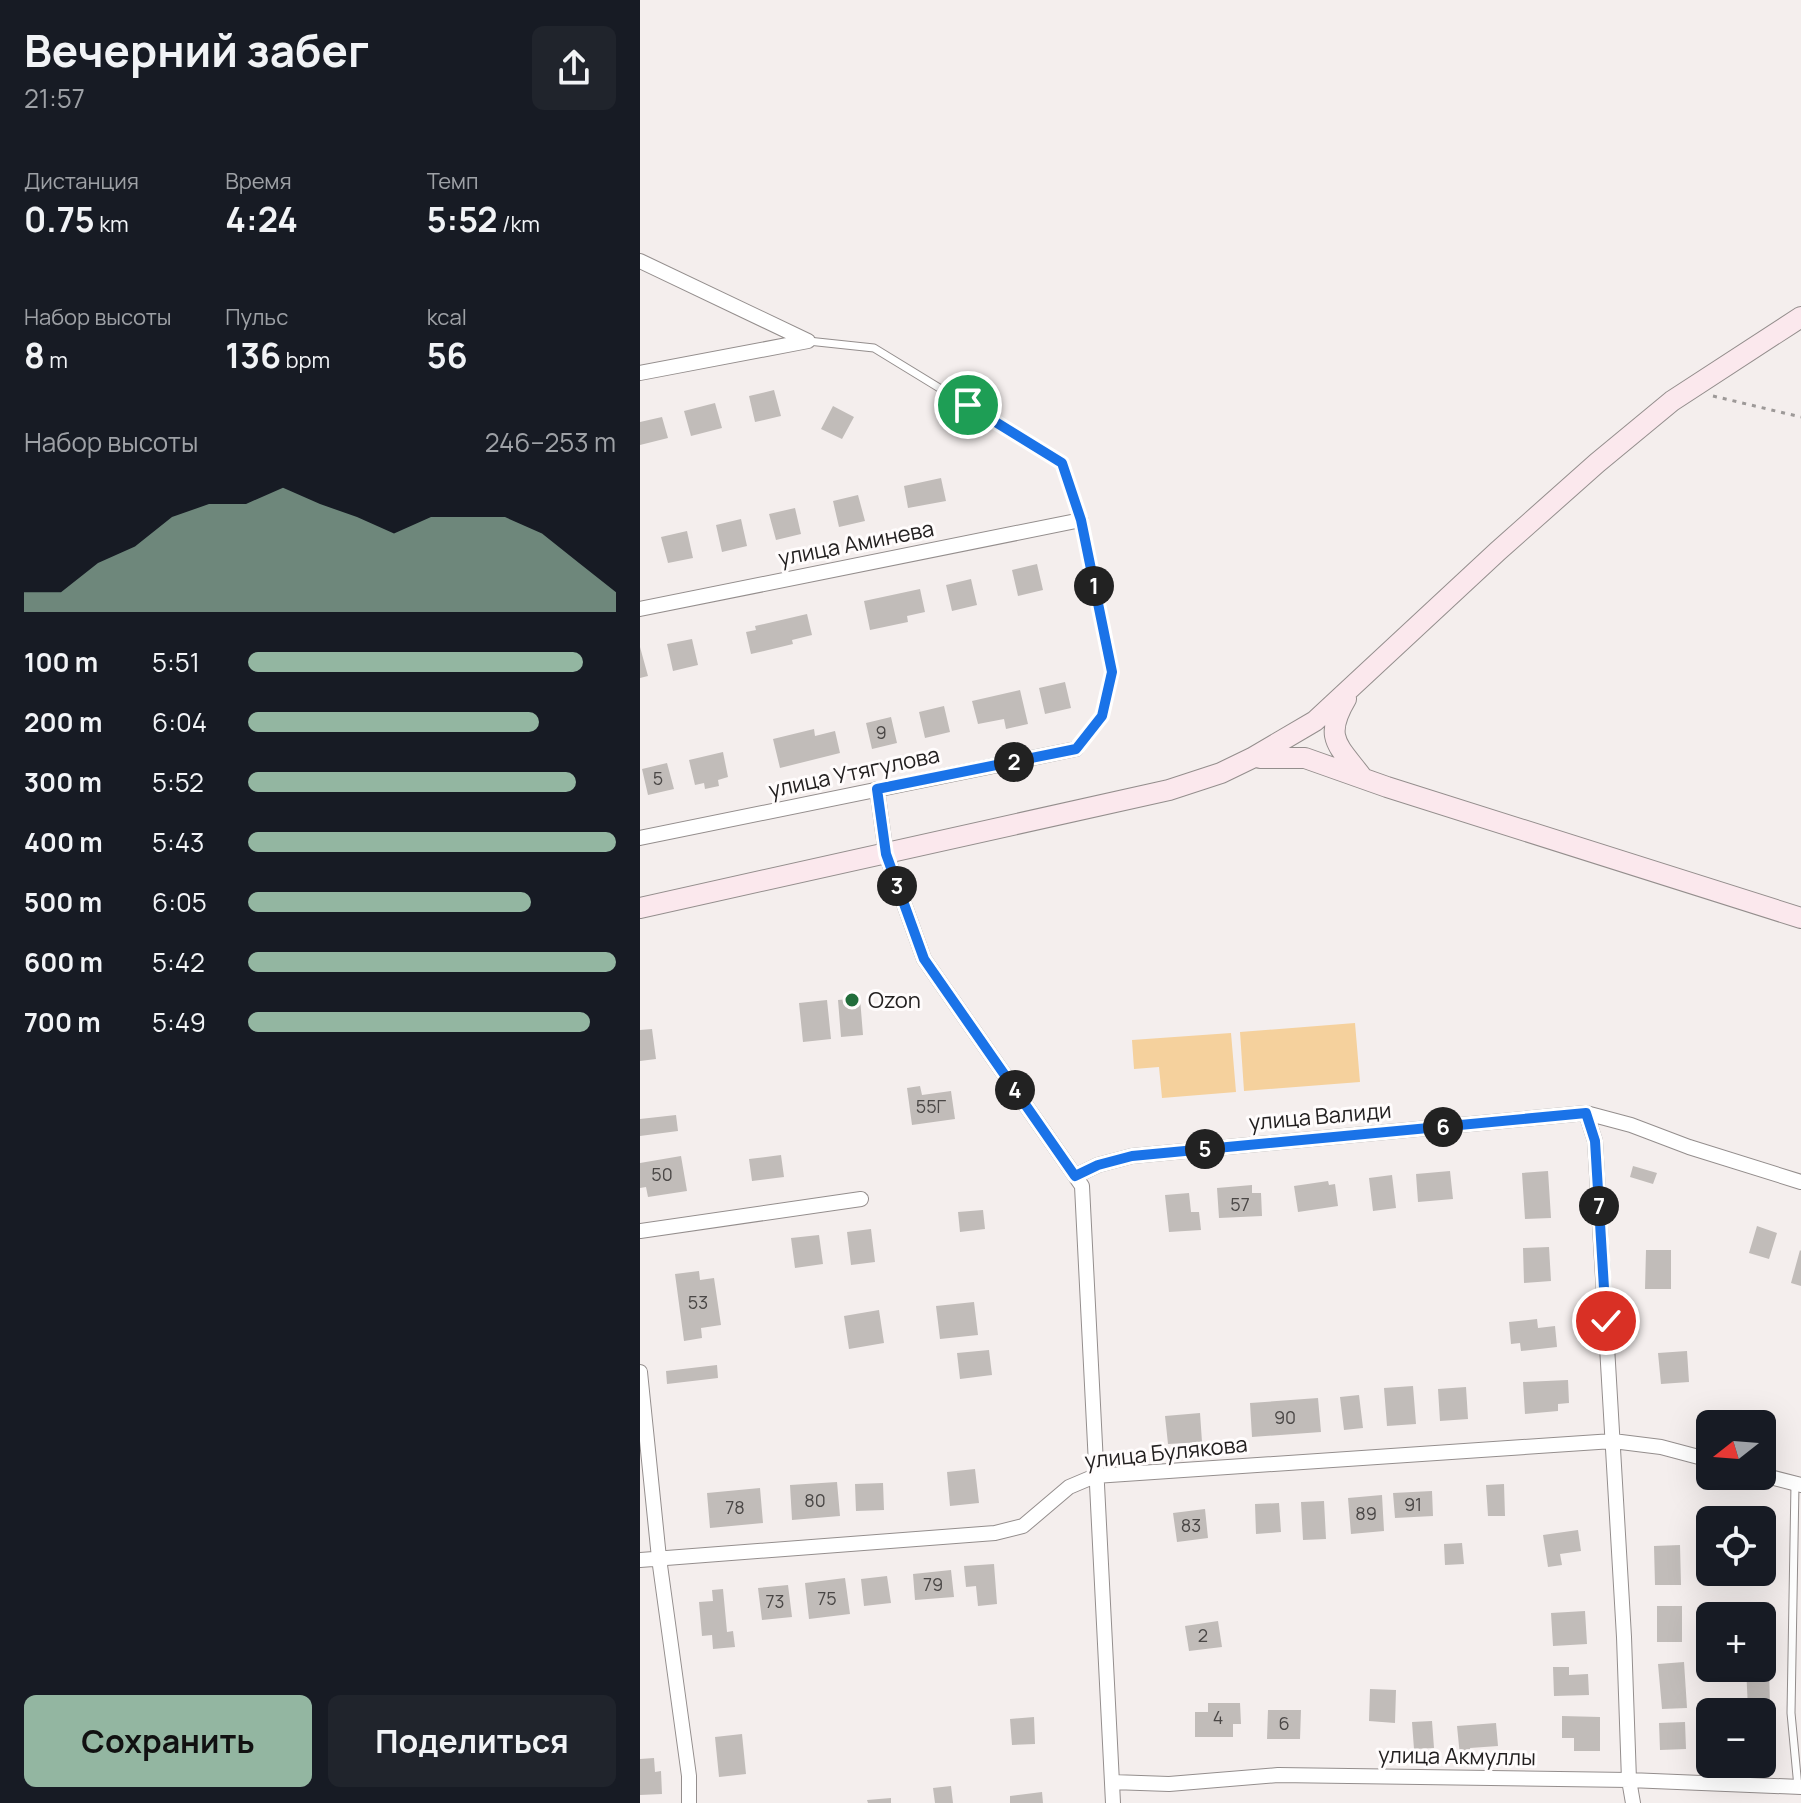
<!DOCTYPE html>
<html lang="ru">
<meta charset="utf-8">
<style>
body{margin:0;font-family:Manrope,sans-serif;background:#20242c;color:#f1f3f6;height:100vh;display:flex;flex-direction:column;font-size:30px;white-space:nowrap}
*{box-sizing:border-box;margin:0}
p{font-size:26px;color:#9ea1a6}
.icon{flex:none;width:44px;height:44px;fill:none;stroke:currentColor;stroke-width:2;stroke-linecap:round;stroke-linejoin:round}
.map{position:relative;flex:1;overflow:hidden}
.drawer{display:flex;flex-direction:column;background:#171b24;width:640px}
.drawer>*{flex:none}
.needle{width:52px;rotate:253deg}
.controls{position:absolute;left:1056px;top:1410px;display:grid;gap:16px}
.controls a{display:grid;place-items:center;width:80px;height:80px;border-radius:12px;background:#171b24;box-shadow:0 8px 32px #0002;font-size:40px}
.pin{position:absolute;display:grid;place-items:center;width:68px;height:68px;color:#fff;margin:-34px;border:4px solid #fff;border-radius:50%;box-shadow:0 2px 8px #0007}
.km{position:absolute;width:40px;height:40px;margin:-20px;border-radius:50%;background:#222;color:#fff;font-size:22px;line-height:40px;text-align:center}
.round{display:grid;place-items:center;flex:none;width:84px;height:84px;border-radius:12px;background:#20242c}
.summary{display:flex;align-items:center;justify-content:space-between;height:136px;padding:0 24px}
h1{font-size:44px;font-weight:700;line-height:60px}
.figures{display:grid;grid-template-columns:repeat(3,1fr);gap:12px;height:136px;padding:8px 24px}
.figures div{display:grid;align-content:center}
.figures b{font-size:34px;font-weight:700}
.figures small{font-size:22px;font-weight:400}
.figures p{font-size:22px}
.chart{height:224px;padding:16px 24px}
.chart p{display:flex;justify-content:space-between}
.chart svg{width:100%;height:144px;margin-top:8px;fill:#93b6a1;opacity:.7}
.cta{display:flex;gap:16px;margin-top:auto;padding:16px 24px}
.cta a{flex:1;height:92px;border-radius:12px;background:#93b6a1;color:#111;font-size:32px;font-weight:700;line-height:92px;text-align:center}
.cta a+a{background:#20242c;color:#f1f3f6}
ul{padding:0 24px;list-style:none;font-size:26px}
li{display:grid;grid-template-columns:128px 96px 1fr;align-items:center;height:60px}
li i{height:20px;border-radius:10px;background:#93b6a1}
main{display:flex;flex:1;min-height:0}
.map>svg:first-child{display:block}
</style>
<main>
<section class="drawer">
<div class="summary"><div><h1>Вечерний забег</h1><p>21:57</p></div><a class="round"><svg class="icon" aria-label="share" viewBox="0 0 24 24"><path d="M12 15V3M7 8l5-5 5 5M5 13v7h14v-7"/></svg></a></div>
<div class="figures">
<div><p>Дистанция</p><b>0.75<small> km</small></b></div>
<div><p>Время</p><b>4:24</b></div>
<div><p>Темп</p><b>5:52<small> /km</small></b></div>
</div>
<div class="figures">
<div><p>Набор высоты</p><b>8<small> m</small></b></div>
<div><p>Пульс</p><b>136<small> bpm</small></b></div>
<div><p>kcal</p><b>56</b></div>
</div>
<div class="chart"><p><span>Набор высоты</span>246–253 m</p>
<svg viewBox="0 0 160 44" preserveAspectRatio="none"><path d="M0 44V38L10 38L20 29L30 24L40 15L50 11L60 11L70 6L80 11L90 15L100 20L110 15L120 15L130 15L140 20L150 29L160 38V44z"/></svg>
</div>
<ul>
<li><b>100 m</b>5:51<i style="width:91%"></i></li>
<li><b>200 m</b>6:04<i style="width:79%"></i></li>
<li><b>300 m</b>5:52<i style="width:89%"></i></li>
<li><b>400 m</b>5:43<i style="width:100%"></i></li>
<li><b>500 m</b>6:05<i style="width:77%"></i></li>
<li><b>600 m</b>5:42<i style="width:100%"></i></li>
<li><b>700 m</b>5:49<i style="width:93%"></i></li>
</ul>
<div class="cta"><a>Сохранить</a><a>Поделиться</a></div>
</section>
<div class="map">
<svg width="1161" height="1803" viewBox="0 0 1161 1803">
<rect width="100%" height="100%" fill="#f4eeed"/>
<!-- green -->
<path fill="#f5d19d" d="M 715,1023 L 720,1082 L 604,1091 L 600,1032 Z
M 591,1033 L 596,1092 L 522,1098 L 519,1067 L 494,1069 L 492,1040 Z"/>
<!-- building -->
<path fill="#c1bcb9" d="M 134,390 L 141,416 L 115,422 L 109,396 Z
M 75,403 L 82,428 L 51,436 L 44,411 Z
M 193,406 L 214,417 L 202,439 L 181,429 Z
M 22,417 L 28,438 L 0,445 L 0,422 Z
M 301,478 L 306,501 L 268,508 L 264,486 Z
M 218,495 L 225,521 L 199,527 L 193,501 Z
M 155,508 L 161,534 L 136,540 L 129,514 Z
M 101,519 L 107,546 L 82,552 L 76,525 Z
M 47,531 L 53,558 L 28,563 L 21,537 Z
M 397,564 L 403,590 L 378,596 L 372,570 Z
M 331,579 L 337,605 L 312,611 L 306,585 Z
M 280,589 L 285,612 L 267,616 L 268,622 L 230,630 L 224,601 Z
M 167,614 L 172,635 L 152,640 L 153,644 L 111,654 L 106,632 L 116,630 L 115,626 Z
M 52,639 L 58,665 L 33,671 L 27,644 Z
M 0,647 L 8,676 L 0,678 Z
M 425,682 L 431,708 L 405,714 L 399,688 Z
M 380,690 L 388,724 L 366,729 L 364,719 L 338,724 L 332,701 Z
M 304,706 L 310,732 L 285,738 L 279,712 Z
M 251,717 L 257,743 L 232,749 L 226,723 Z
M 174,729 L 175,736 L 195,731 L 200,753 L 140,768 L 133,739 Z
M 83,752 L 88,777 L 78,780 L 79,786 L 65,789 L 64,783 L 55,785 L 49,760 Z
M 27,763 L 34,789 L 8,795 L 2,769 Z
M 220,998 L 223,1035 L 201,1037 L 198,1000 Z
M 187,1000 L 191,1039 L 163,1042 L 159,1003 Z
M 12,1029 L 16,1059 L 0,1061 L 0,1030 Z
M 280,1086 L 282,1095 L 311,1091 L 315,1119 L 272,1125 L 267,1088 Z
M 36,1115 L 38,1131 L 0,1136 L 0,1119 Z
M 141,1155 L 144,1177 L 112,1181 L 109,1159 Z
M 41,1156 L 47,1191 L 8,1197 L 6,1187 L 0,1188 L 0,1163 Z
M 993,1166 L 1017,1173 L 1013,1184 L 990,1177 Z
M 810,1171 L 813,1199 L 778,1202 L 776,1174 Z
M 908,1171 L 911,1218 L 885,1219 L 882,1173 Z
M 752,1175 L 756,1208 L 733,1211 L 729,1178 Z
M 688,1181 L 689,1185 L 695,1184 L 698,1206 L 658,1212 L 654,1186 Z
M 612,1185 L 612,1193 L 621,1193 L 622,1216 L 579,1218 L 577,1188 Z
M 549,1193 L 551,1212 L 559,1212 L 561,1230 L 529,1232 L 525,1195 Z
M 343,1210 L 345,1229 L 320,1232 L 318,1212 Z
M 1117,1226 L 1137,1233 L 1129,1259 L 1109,1253 Z
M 231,1229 L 235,1262 L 211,1265 L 207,1232 Z
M 179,1235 L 183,1264 L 155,1268 L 151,1238 Z
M 909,1247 L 911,1281 L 884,1283 L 883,1248 Z
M 1006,1250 L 1031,1250 L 1031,1289 L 1005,1289 Z
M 1160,1250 L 1161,1251 L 1161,1286 L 1151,1283 Z
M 59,1271 L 60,1280 L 74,1278 L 81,1325 L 61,1328 L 62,1338 L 44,1341 L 35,1274 Z
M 334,1302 L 338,1335 L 300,1339 L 296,1306 Z
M 239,1310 L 244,1343 L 209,1349 L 204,1316 Z
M 897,1319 L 898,1328 L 915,1326 L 917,1347 L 881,1351 L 880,1343 L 871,1344 L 869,1322 Z
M 349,1350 L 352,1375 L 320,1379 L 317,1353 Z
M 1047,1351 L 1049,1382 L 1021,1384 L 1018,1353 Z
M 77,1365 L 78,1378 L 27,1384 L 26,1371 Z
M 928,1380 L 929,1403 L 918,1404 L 918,1411 L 885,1414 L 883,1382 Z
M 773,1386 L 776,1424 L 747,1426 L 744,1388 Z
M 826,1387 L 828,1419 L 800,1421 L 798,1389 Z
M 719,1395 L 723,1428 L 704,1430 L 700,1397 Z
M 678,1398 L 681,1432 L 612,1437 L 610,1403 Z
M 560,1413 L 562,1442 L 528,1444 L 525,1416 Z
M 335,1469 L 339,1503 L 310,1506 L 307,1472 Z
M 197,1482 L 200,1516 L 152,1520 L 150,1485 Z
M 243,1483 L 244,1510 L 216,1511 L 215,1484 Z
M 864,1484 L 865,1516 L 848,1516 L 846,1485 Z
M 120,1488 L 123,1523 L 70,1528 L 67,1493 Z
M 792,1491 L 793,1516 L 755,1518 L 753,1493 Z
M 742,1495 L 744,1531 L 711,1534 L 708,1498 Z
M 684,1501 L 686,1539 L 663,1540 L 661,1502 Z
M 639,1503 L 641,1532 L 616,1534 L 615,1504 Z
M 565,1509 L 568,1538 L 537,1542 L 533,1513 Z
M 938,1530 L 941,1551 L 920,1554 L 922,1565 L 908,1567 L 903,1535 Z
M 822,1543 L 824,1564 L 805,1565 L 804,1544 Z
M 1040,1545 L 1041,1585 L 1015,1585 L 1014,1546 Z
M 354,1564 L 357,1604 L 338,1606 L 336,1586 L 326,1587 L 324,1566 Z
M 311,1570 L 314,1597 L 275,1600 L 273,1574 Z
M 1095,1572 L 1124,1572 L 1125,1580 L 1095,1581 Z
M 247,1576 L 251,1603 L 224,1606 L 221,1579 Z
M 205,1578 L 210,1614 L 169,1619 L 165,1583 Z
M 148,1585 L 152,1617 L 122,1620 L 118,1588 Z
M 83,1589 L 87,1632 L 93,1631 L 95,1647 L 73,1649 L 72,1635 L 62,1636 L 59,1602 L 73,1601 L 72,1590 Z
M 1103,1602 L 1129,1602 L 1129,1633 L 1122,1633 L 1122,1616 L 1103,1616 Z
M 1017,1606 L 1042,1606 L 1042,1642 L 1017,1642 Z
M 945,1611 L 947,1644 L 913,1646 L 911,1613 Z
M 578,1621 L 582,1647 L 549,1651 L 545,1626 Z
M 1044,1662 L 1047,1708 L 1022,1709 L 1018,1664 Z
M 913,1667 L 929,1667 L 929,1675 L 948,1674 L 949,1695 L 914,1696 Z
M 1129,1667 L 1130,1707 L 1108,1708 L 1106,1668 Z
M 730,1689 L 756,1690 L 755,1723 L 729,1721 Z
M 568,1703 L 600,1703 L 601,1724 L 593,1724 L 593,1737 L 555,1737 L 555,1712 L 568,1712 Z
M 628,1710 L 661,1710 L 660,1739 L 627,1739 Z
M 922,1716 L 960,1717 L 960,1751 L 934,1751 L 934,1738 L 922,1738 Z
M 394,1717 L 395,1744 L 372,1745 L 370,1719 Z
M 792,1721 L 794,1748 L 774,1749 L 772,1722 Z
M 1045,1722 L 1046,1749 L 1020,1750 L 1019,1723 Z
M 856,1723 L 858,1746 L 830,1748 L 831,1756 L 820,1756 L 817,1726 Z
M 1131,1724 L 1133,1760 L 1122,1760 L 1122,1725 Z
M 102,1734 L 106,1774 L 79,1777 L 75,1737 Z
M 14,1758 L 15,1772 L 21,1771 L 22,1794 L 0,1795 L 0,1759 Z
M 311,1786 L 313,1803 L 295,1803 L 293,1788 Z
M 402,1792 L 403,1803 L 370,1803 L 370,1796 Z
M 251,1798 L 251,1803 L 228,1803 L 227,1800 Z"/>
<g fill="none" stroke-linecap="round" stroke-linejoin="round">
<defs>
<path id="lane" d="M 168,341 L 234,348 L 422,463 L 441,520 L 472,672 L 462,716 L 436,749
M 1155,1484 L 1151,1713 L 1158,1787"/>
<path id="street" d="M 0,261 L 168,341
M 0,373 L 168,341
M 0,609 L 441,520
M 237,789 L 246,854 L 284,959 L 442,1186 L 473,1803
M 0,838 L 436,749
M 946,1113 L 955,1141 L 984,1637 L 989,1780 L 993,1803
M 435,1176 L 458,1165 L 492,1156 L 946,1113 L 991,1125 L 1049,1147 L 1161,1182
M 0,1231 L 221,1199
M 0,1372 L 19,1558 L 49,1776 L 49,1803
M 1122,1475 L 1161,1485
M 0,1560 L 355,1533 L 383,1526 L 429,1487 L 455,1476 L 973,1441 L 1021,1447 L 1070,1460
M 472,1782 L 529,1784 L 638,1775 L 989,1780 L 1161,1787"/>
<path id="secondary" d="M 706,699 C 683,738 698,745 722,777
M 620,758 L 665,758 L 747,787 L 1161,918
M 0,908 L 529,790 L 581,773 L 612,758 L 675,721 L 858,551 L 957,463 L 1032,401 L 1161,317"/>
</defs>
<!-- lane casing -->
<use href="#lane" stroke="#948e8d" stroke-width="9"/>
<!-- street casing -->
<use href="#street" stroke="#948e8d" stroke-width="16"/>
<!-- secondary casing -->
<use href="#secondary" stroke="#948e8d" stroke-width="22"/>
<!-- path -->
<path stroke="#9d9998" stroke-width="3" stroke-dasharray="4 6" stroke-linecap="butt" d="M 1073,396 L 1161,417"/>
<!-- lane -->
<use href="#lane" stroke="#fff" stroke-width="7"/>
<!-- street -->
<use href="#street" stroke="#fff" stroke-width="14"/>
<!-- secondary -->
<use href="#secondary" stroke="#fbe8ed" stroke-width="20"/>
</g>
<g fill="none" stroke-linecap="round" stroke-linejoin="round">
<defs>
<path id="route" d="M 328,405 L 422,463 L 441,520 L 472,672 L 462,716 L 436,749 L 237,789 L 246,854 L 284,959 L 435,1176 L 458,1165 L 492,1156 L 946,1113 L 955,1141 L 966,1321"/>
</defs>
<!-- route casing -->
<use href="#route" stroke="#fff" stroke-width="16"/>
<!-- route -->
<use href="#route" stroke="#1a73e8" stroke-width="10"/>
</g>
<!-- markers -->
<circle fill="#216c3a" stroke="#fffcfc" stroke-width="3" cx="212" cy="1000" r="8"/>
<g text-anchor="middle" stroke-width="6" stroke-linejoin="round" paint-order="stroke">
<!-- number labels -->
<g font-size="18" fill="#4a4746">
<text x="241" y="739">9</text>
<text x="18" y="785">5</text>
<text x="291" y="1113">55Г</text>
<text x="22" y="1181">50</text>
<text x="600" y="1211">57</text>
<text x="58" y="1309">53</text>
<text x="645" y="1424">90</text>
<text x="175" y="1507">80</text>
<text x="773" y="1511">91</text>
<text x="95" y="1514">78</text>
<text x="726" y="1520">89</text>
<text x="551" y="1532">83</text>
<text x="293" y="1591">79</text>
<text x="187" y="1605">75</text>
<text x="135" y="1608">73</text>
<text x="563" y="1642">2</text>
<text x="578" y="1724">4</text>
<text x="644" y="1730">6</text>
</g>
<!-- street labels -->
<g font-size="22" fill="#232020" stroke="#fffcfc">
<text transform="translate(216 543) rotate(-11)" y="8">улица Аминева</text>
<text transform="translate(214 772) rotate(-12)" y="8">улица Утягулова</text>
<text transform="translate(680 1116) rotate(-5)" y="8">улица Валиди</text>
<text transform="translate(526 1452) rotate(-6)" y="8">улица Булякова</text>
<text transform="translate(817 1756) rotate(1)" y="8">улица Акмуллы</text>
</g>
<!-- poi labels -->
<g font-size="22" fill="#232020" stroke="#fffcfc" text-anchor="start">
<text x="228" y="1008">Ozon</text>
</g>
</g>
</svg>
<div class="controls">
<a><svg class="needle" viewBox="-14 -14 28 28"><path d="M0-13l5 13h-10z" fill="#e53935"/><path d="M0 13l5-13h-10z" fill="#9ea1a6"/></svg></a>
<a><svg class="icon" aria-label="locate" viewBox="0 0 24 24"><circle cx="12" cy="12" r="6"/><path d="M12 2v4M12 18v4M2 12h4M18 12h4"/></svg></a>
<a>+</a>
<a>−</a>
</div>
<div class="pin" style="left:328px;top:405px;background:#1e9e55"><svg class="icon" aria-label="arrive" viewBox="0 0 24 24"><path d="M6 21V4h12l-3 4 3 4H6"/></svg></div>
<div class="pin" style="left:966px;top:1321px;background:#d93025"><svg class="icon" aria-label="check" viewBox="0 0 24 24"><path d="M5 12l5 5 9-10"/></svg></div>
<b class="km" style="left:454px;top:586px">1</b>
<b class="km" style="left:374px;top:762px">2</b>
<b class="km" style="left:257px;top:886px">3</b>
<b class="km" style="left:375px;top:1090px">4</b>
<b class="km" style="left:565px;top:1149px">5</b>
<b class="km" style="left:803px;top:1127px">6</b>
<b class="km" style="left:959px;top:1206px">7</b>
</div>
</main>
